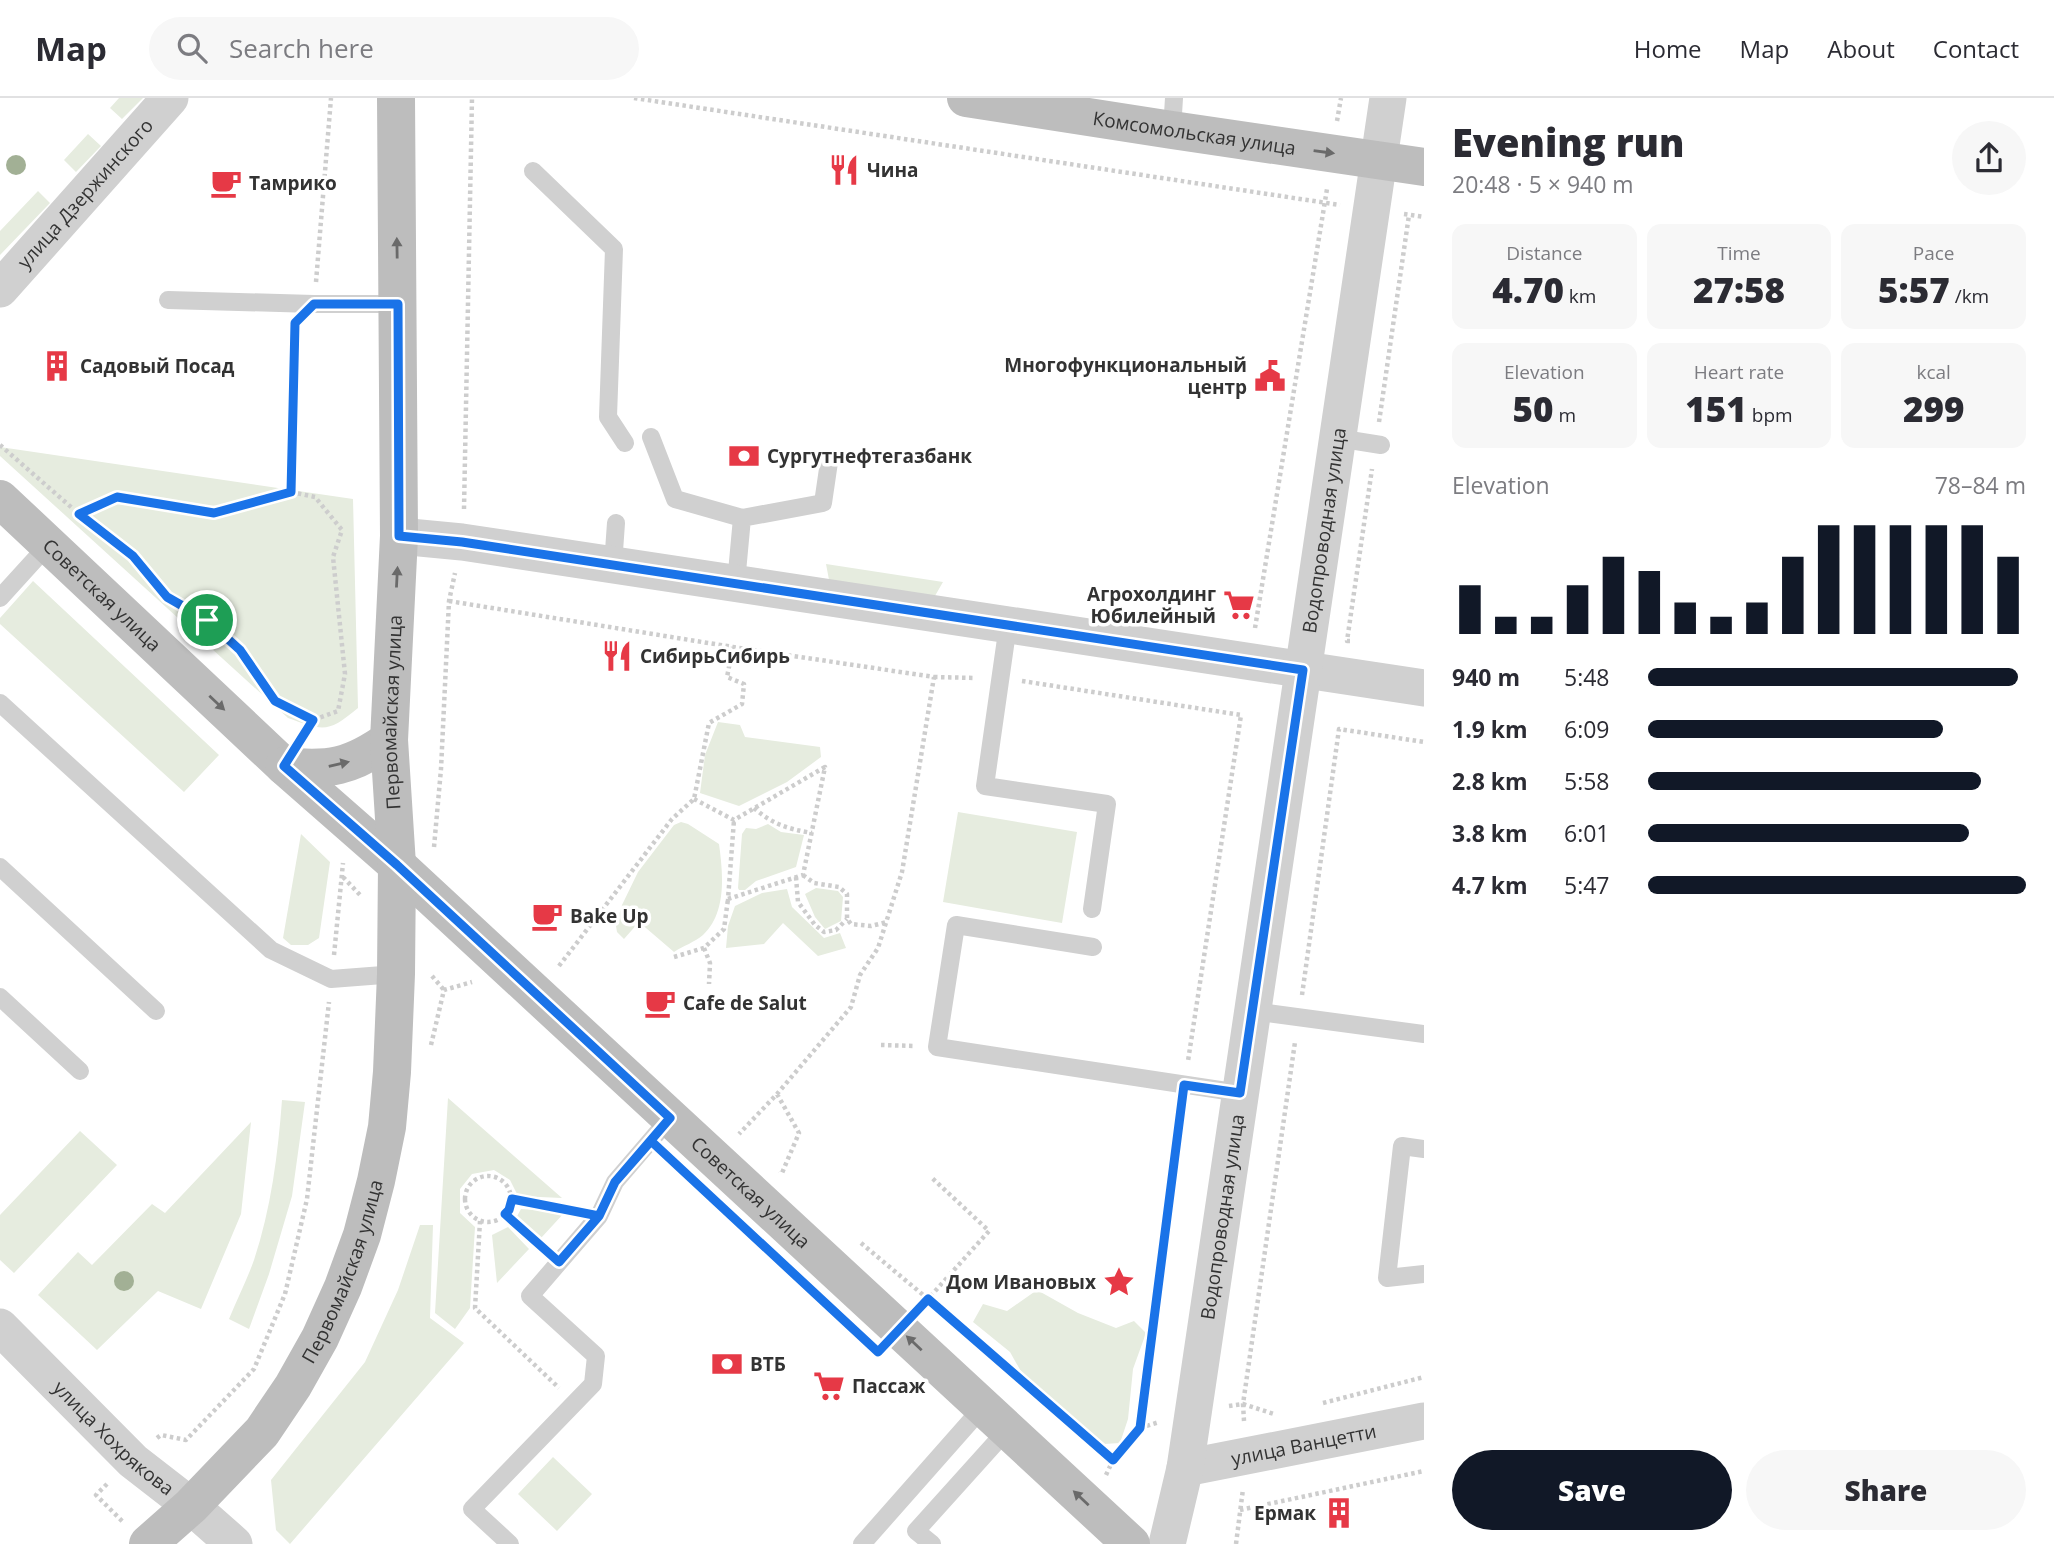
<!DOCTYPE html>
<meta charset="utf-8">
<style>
body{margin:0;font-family:"Open Sans",sans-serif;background:#f7f7f7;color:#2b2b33;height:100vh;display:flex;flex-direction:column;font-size:26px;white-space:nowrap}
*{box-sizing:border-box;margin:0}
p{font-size:23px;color:#7c7c81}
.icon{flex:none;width:38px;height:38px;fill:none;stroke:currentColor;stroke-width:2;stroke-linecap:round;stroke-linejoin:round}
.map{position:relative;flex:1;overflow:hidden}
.sheet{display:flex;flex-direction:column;background:#fff;width:630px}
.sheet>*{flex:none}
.pin{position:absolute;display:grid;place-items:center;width:60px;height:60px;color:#fff;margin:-30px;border:4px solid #fff;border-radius:50%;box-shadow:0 2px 7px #0007}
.round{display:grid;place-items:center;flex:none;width:74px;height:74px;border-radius:37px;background:#f7f7f7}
.overview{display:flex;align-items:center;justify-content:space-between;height:119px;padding:0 28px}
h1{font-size:38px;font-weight:800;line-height:52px}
.figures{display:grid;grid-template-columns:repeat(3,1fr);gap:10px;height:119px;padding:7px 28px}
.figures div{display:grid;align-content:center;border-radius:14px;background:#f7f7f7;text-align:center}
.figures b{font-size:35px;font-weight:800}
.figures small{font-size:19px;font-weight:400}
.figures p{font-size:19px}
.chart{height:196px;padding:14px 28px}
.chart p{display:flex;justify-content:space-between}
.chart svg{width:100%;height:126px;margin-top:7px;stroke:#111827;stroke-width:6}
.action{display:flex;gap:14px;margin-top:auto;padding:14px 28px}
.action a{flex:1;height:80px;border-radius:42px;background:#111827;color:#fff;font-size:28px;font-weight:800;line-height:80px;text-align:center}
.action a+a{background:#f7f7f7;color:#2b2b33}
ul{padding:0 28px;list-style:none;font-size:23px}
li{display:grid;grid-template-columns:112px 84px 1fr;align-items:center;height:52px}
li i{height:18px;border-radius:9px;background:#111827}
header{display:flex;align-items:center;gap:42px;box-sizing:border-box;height:98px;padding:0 35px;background:#fff;border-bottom:2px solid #e1e1e2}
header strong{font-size:33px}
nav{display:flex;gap:38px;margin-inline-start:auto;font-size:24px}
.search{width:490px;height:63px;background:#f7f7f7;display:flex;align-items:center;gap:18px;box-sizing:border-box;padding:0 24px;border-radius:38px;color:#7c7c81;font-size:26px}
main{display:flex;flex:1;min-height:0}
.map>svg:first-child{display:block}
</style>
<header>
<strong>Map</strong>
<div class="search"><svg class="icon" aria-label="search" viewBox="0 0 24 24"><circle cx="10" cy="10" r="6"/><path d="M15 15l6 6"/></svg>Search here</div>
<nav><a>Home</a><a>Map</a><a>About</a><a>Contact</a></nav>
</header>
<main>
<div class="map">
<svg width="1424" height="1446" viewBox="0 0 1424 1446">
<rect width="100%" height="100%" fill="#fff"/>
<!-- green -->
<path fill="#e6ecdf" d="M 119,0 L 143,0 L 122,21 L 110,10 Z
M 88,36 L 101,48 L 76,74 L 64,62 Z
M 38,93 L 50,105 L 0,157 L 0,133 Z
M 0,349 L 353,401 L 358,610 C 328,635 324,633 288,620 L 0,358 Z
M 826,466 L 943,484 L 932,503 L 830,487 Z
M 33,483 L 219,657 L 184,694 L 0,526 L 0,520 Z
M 718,624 L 740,627 L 745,639 L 820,649 L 821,659 L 787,684 L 739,708 L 700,695 L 705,657 Z
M 958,714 L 1077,734 L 1062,825 L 943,804 Z
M 681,724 L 688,726 L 719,746 C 723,775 727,815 703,837 C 695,844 683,848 674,854 L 639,824 L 624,841 L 617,834 L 616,828 L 622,807 L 638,774 L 674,727 Z
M 768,726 L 781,734 L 804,737 L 796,769 L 756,783 L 745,792 L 739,792 L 738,790 L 742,736 L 746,730 L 756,731 Z
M 301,736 L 330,764 L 319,840 L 308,847 L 291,847 L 283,840 Z
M 816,790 L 838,793 L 843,799 L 841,823 L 825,831 L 815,819 L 805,796 Z
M 787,791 L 792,809 L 824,840 L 840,835 L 846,850 L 818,858 L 783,825 L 764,846 L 726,850 L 728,828 L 735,808 L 762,795 Z
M 448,1000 L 562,1100 L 518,1098 L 510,1082 L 494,1072 L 472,1076 L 460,1091 L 460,1115 L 475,1129 L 470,1210 L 455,1231 L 435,1215 Z
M 282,1002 L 305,1004 L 292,1098 L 269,1176 L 249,1231 L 229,1221 C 237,1201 247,1182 254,1162 C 271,1111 278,1056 282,1002 Z
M 251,1024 L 241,1116 L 201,1211 L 158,1193 L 97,1252 L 38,1197 L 78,1154 L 92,1167 L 152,1106 L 165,1115 Z
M 80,1033 L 117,1067 L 14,1175 L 0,1162 L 0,1117 Z
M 521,1111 L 565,1114 L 541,1140 L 516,1120 Z
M 420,1127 L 433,1127 L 430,1220 L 464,1245 L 290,1446 L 276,1432 L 271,1382 L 365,1264 L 398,1192 Z
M 508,1129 L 529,1151 L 497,1185 L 492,1137 Z
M 1037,1192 L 1078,1215 L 1116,1230 L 1134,1223 L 1146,1235 L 1133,1271 L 1128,1321 L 1120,1345 L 1104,1346 L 1023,1277 L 1010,1254 L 973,1224 L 983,1206 L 1007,1213 Z
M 553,1359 L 592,1396 L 557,1433 L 518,1396 Z"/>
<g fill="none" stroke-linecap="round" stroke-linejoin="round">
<!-- path -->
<path stroke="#cdcdcd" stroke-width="4.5" stroke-dasharray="3.5 3.5" stroke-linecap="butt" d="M 634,0 L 1340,107
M 1337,23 L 1341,0
M 1404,116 L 1424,119
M 316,184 L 331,0
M 1379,324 L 1409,117
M 0,347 L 79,416 L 133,458 L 167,499 L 207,522 L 240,552 L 275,603 L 313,622
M 291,394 L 315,399 L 342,432 L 333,459 L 345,576 L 338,613 L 313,622 L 305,634
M 464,411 L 472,0
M 79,416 L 117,399 L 214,414 L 291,394 L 295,230
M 449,503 L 733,549 L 934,579 L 902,774 L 878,850 L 860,877 L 851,909 L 777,996 L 739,1036
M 1255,530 L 1327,91
M 1350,543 L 1347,543 L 1372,371
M 934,579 L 975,580
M 1022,583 L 1241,617 L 1188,963
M 694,701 L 734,722 L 825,669 L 803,777 L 728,801 L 734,722
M 754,710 C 772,726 788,731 812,735
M 434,749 L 441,671 L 449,503 L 455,475
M 803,777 L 814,785 L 839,789 L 847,796 L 847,821 L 851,826 L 871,828 L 887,824
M 343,779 L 361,798
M 796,779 L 798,804 L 815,827 L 824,834 L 836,832 L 847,821
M 704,850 L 710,865 L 709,886
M 334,857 L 343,765
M 674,859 L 704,850 L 724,831 L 728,801
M 559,868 L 672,721 L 694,701 L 709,625 L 742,606 L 744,586 L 727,579 L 733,549
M 432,878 L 444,892
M 1302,897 L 1339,631 L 1424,644
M 431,947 L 444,892 L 472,884
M 881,947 L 915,948
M 777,996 L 799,1035 L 782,1075 L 780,1073
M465 1101a23 23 0 1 1 46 0a23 23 0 1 1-46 0Z
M 512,1101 L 573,1113
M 505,1116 L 541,1148
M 480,1123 L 475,1210 L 559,1290
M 861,1145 L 928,1201 L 989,1133 L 931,1079
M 922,1207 L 928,1201 L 1113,1362 L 1140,1330 L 1181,1010
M 1323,1305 L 1424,1279
M 1229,1308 L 1243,1306 L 1274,1316
M 1244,1323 L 1243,1306 L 1295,944
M 1140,1330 L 1159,1324
M 157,1340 L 161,1337 L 186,1342 L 254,1271 L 285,1196 L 307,1101 L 329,904
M 1106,1377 L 1113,1362
M 107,1386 L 96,1397 L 123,1424
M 1240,1412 L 1424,1373
M 1236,1446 L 1243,1391"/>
<!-- lane -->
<path stroke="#d0d0d0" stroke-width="18" d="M 1172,32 L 1174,0
M 533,73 L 614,151 L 608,319 L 625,345
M 168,202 L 314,206 L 398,206
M 651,339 L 675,401 L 742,420 L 736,485
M 1337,340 L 1381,347
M 742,420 L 823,405 L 829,364
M 613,467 L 616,425
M 0,500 L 49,446
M 1008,527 L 985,688 L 1107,706 L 1092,811
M 0,605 L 271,852 L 331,881 L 396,876
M 0,769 L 156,913
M 1093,849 L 956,827 L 937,949 L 1240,995
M 0,899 L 80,973
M 1252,913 L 1424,936
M 1424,1051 L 1402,1048 L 1387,1180 L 1424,1176
M 510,1446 L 472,1411 L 593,1286 L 596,1258 L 530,1198 L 599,1118 L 615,1084 L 670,1020
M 862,1446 L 983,1309
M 932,1446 L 916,1433 L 1007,1332"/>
<!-- street -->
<g stroke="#d0d0d0" stroke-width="37">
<path id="s1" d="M 0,191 L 170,0"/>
<path d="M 399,438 L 462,444 L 1424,590"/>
<path id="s2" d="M 0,1229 L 133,1363 L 191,1408 L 234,1446"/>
<path id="s3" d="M 1185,1370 L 1424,1323"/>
<path id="s4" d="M 1167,1446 L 1185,1370 L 1388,0"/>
</g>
<!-- secondary -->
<g stroke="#bdbdbd" stroke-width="38">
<path id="s5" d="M 966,0 L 1172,32 L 1424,69"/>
<path id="s6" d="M 0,401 L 284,668 L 397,767 L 1131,1446"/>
<path d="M 284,668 C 329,673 351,669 389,642"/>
<path id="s7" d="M 148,1446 L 191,1408 L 262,1334 L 293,1288 L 320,1240 L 343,1189 L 362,1137 L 376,1083 L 387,1029 L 392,974 L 396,876 L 397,767 L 389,642 L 399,438 L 396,0"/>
</g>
</g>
<!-- trees -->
<g fill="#a2b095">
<circle cx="16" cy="67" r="10"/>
<circle cx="124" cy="1183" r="10"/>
</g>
<!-- one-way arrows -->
<defs><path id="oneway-solid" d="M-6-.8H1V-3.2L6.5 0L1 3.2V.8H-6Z" transform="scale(1.75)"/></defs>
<g fill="#6a6a6a">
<use href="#oneway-solid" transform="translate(1324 54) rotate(8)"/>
<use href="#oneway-solid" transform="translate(397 150) rotate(-91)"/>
<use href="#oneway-solid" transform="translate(397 479) rotate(-87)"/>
<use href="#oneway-solid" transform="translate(217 605) rotate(43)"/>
<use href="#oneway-solid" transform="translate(339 666) rotate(-13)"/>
<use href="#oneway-solid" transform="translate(914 1245) rotate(-137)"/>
<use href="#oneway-solid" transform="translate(1081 1400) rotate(-137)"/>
</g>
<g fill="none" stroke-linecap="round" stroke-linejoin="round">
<defs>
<path id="route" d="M 207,522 L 240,552 L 275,603 L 313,622 L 284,668 L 397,767 L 670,1020 L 615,1084 L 599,1118 L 512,1101 L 509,1112 L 505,1116 L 559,1164 L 599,1118 L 615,1084 L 651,1043 L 878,1254 L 928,1201 L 1113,1362 L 1140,1330 L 1184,987 L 1240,995 L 1303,572 L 462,444 L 399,438 L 398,206 L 314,206 L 295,225 L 291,394 L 214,415 L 117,399 L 79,416 L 133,458 L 167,499 L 207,522"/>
</defs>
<!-- route casing -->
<use href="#route" stroke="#fff" stroke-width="14"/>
<!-- route -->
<use href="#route" stroke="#1a73e8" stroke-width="9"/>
</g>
<!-- icons -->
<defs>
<symbol id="restaurant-bare" viewBox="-9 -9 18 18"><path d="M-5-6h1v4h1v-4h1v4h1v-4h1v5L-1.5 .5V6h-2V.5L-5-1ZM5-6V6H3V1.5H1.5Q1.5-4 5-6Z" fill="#e63946" stroke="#fff" stroke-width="2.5" paint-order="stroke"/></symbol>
<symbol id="cafe-bare" viewBox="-9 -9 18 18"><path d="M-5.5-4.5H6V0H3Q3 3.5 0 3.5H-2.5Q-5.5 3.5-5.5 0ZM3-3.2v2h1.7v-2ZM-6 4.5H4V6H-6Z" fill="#e63946" stroke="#fff" stroke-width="2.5" paint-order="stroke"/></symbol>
<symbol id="building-bare" viewBox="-9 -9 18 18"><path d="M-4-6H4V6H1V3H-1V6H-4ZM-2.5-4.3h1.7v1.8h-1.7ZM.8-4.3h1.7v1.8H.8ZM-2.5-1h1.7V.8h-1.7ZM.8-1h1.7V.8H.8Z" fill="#e63946" stroke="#fff" stroke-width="2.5" paint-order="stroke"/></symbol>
<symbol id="civic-bare" viewBox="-9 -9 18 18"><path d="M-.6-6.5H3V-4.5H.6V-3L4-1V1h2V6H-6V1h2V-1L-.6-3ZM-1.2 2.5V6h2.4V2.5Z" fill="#e63946" stroke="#fff" stroke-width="2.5" paint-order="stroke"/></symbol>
<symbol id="bank-bare" viewBox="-9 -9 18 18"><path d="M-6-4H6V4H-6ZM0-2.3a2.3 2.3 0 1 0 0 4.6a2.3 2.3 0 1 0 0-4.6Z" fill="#e63946" stroke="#fff" stroke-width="2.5" paint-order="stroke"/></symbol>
<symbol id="supermarket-bare" viewBox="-9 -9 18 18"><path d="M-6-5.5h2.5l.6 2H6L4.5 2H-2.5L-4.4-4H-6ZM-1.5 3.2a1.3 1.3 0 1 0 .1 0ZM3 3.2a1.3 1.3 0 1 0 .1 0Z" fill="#e63946" stroke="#fff" stroke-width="2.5" paint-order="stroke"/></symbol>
<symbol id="sight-bare" viewBox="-9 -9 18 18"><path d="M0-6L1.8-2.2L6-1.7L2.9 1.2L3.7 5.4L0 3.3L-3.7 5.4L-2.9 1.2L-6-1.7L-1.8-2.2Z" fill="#e63946" stroke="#fff" stroke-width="2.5" paint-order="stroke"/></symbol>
</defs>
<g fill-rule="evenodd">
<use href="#restaurant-bare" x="822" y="50" width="44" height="44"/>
<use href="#cafe-bare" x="204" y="63" width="44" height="44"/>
<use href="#building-bare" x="35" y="246" width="44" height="44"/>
<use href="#civic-bare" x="1248" y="256" width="44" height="44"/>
<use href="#bank-bare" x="722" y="336" width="44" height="44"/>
<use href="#supermarket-bare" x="1217" y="485" width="44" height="44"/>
<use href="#restaurant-bare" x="595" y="536" width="44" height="44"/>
<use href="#cafe-bare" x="525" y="796" width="44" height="44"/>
<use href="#cafe-bare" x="638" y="883" width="44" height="44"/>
<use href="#sight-bare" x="1097" y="1162" width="44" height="44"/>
<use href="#bank-bare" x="705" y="1244" width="44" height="44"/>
<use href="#supermarket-bare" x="807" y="1266" width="44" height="44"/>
<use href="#building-bare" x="1317" y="1393" width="44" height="44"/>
</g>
<g text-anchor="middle" stroke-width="7" stroke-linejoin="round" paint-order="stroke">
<!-- street labels -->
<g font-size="19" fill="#333" stroke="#fff">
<text dy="7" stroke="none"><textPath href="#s5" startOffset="231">Комсомольская улица</textPath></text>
<text dy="7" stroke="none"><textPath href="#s1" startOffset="128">улица Дзержинского</textPath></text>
<text dy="7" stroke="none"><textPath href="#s4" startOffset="1026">Водопроводная улица</textPath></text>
<text dy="7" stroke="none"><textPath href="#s6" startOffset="140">Советская улица</textPath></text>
<text dy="7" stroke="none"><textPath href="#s7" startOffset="908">Первомайская улица</textPath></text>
<text dy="7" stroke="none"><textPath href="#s6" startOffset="1022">Советская улица</textPath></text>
<text dy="7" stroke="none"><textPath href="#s4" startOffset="332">Водопроводная улица</textPath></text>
<text dy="7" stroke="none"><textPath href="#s7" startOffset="341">Первомайская улица</textPath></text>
<text dy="7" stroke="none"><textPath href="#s2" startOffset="159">улица Хохрякова</textPath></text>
<text dy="7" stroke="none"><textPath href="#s3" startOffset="121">улица Ванцетти</textPath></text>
</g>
<!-- poi labels -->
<g font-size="19" font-weight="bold" fill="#333" stroke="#fff" text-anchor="start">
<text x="867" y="79">Чина</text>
<text x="249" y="92">Тамрико</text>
<text x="1247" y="274" text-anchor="end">Многофункциональный<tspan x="1247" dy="22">центр</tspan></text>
<text x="80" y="275">Садовый Посад</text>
<text x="767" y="365">Сургутнефтегазбанк</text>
<text x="1216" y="503" text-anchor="end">Агрохолдинг<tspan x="1216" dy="22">Юбилейный</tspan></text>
<text x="640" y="565">СибирьСибирь</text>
<text x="570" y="825">Bake Up</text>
<text x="683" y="912">Cafe de Salut</text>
<text x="1096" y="1191" text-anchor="end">Дом Ивановых</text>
<text x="750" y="1273">ВТБ</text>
<text x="852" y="1295">Пассаж</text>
<text x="1316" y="1422" text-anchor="end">Ермак</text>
</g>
</g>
</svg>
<div class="pin" style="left:207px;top:522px;background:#1e9e55"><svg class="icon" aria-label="arrive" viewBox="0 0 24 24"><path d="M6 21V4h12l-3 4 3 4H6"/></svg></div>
</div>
<section class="sheet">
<div class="overview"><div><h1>Evening run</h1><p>20:48 · 5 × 940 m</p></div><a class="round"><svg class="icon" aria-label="share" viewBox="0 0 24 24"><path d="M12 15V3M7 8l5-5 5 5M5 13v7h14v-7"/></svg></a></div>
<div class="figures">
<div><p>Distance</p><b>4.70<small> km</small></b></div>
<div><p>Time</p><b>27:58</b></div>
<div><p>Pace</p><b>5:57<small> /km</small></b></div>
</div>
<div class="figures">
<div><p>Elevation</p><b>50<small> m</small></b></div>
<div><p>Heart rate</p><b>151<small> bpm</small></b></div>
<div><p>kcal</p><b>299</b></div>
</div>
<div class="chart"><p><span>Elevation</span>78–84 m</p>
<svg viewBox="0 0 160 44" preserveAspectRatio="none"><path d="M5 44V27M15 44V38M25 44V38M35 44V27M45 44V17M55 44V22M65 44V33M75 44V38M85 44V33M95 44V17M105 44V6M115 44V6M125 44V6M135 44V6M145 44V6M155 44V17"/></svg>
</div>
<ul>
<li><b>940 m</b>5:48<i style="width:98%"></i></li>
<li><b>1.9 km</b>6:09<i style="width:78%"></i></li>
<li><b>2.8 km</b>5:58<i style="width:88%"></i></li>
<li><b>3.8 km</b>6:01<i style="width:85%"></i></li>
<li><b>4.7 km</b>5:47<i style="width:100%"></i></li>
</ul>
<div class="action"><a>Save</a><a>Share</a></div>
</section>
</main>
